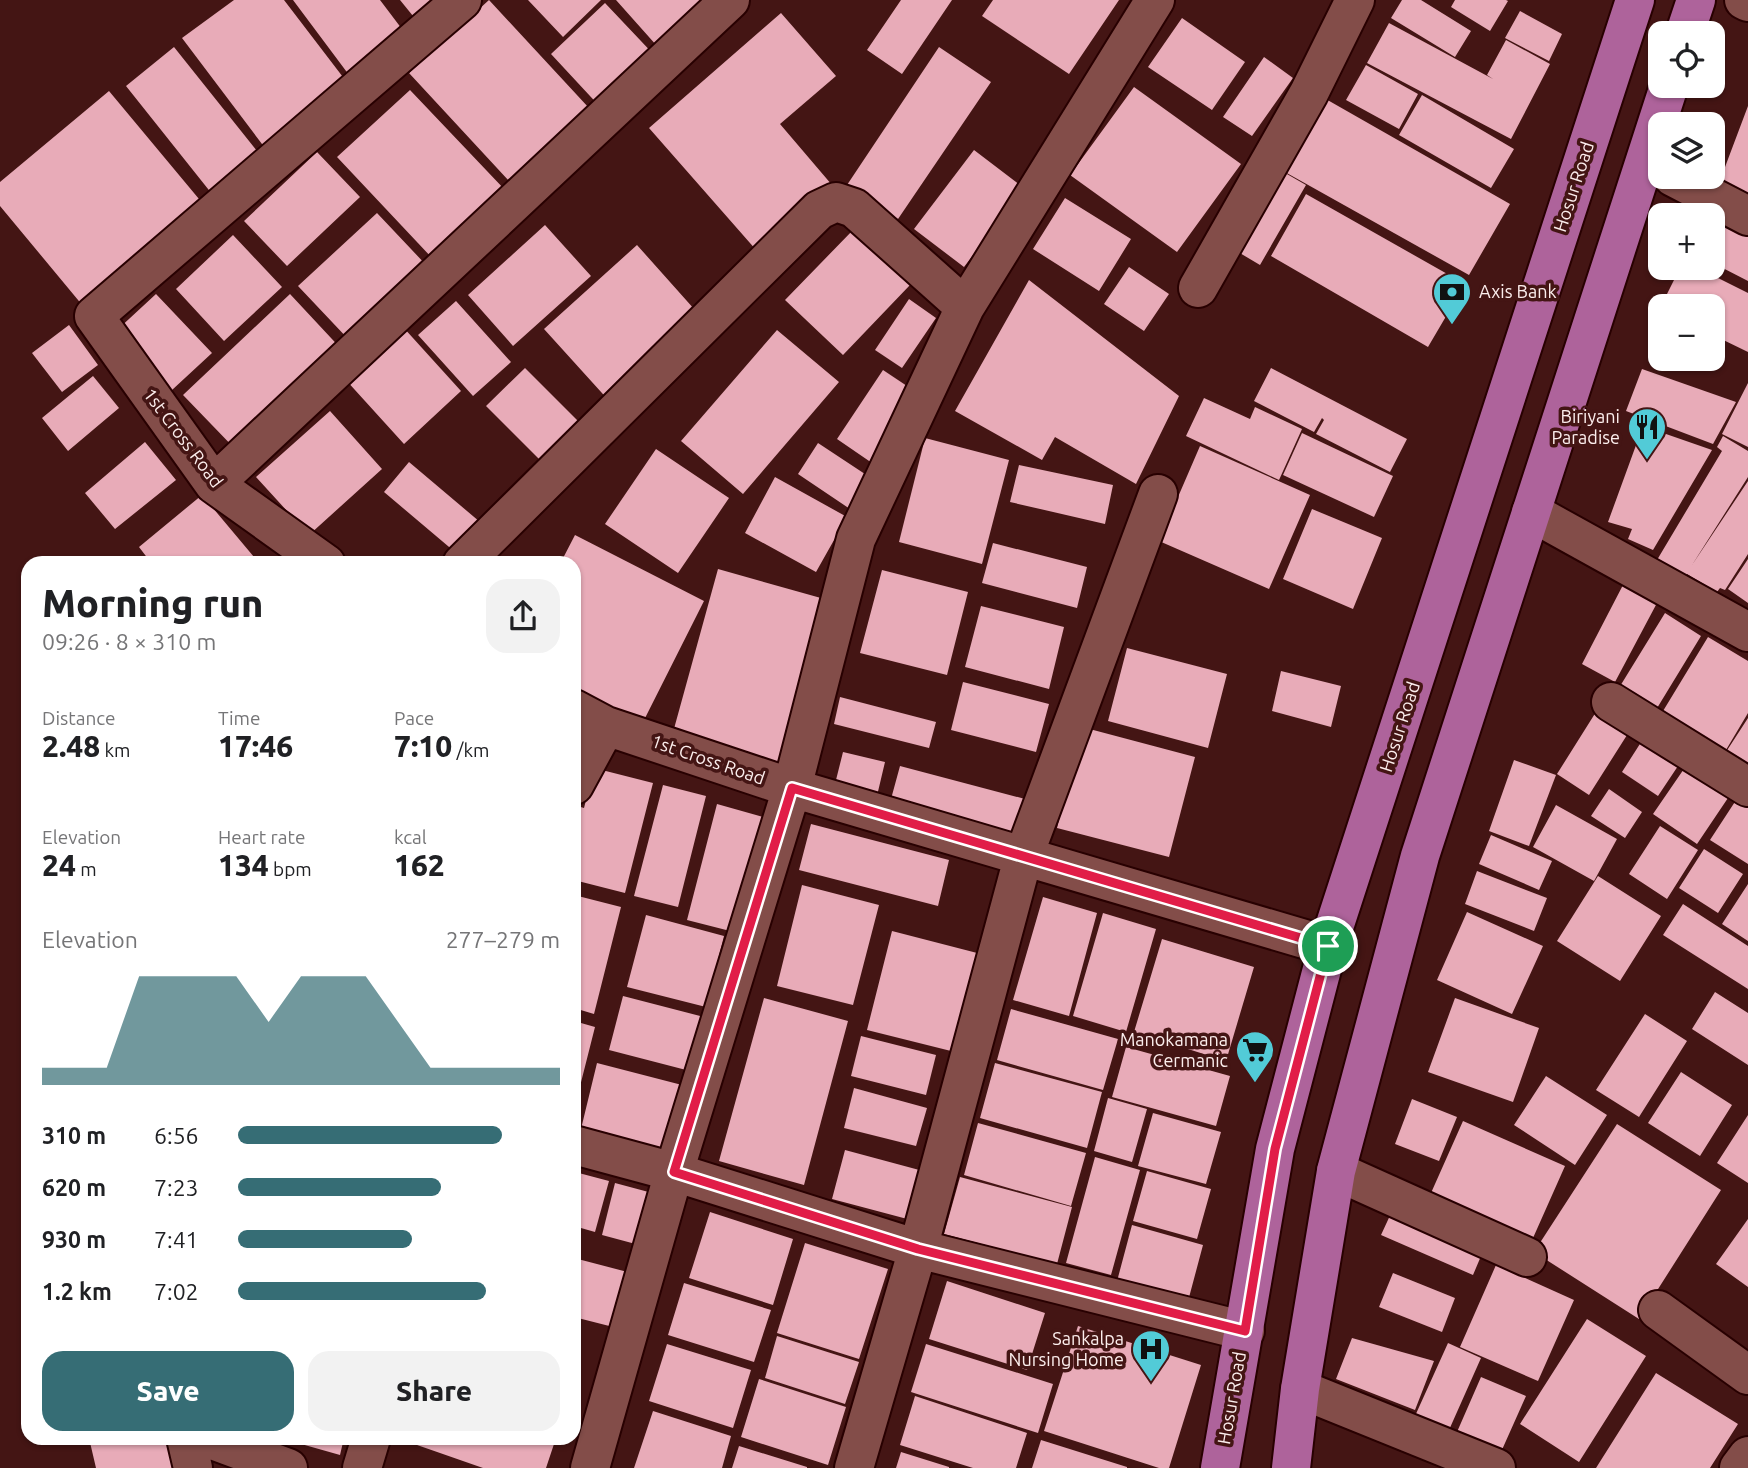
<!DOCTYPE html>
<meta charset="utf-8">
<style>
body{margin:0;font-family:Ubuntu,sans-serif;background:#f2f2f2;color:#202124;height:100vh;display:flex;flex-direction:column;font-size:26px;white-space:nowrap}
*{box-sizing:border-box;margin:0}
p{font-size:23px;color:#757577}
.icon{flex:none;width:38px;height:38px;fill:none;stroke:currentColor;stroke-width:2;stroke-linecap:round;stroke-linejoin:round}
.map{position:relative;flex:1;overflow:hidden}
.sheet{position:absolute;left:21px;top:556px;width:560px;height:889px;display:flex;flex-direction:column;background:#fff;border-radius:21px;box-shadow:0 2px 5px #0004}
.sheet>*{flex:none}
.buttons{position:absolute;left:1648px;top:21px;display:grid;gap:14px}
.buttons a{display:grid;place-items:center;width:77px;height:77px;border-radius:14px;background:#fff;box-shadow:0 2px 5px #0004;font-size:35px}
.pin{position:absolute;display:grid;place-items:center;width:60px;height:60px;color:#fff;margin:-30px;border:4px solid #fff;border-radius:50%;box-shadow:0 2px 7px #0007}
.round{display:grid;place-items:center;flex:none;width:74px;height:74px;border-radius:21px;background:#f2f2f2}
.headline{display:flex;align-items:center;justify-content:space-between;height:119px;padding:0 21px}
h1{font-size:38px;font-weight:800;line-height:52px}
.figures{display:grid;grid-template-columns:repeat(3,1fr);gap:10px;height:119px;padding:7px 21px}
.figures div{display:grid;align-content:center}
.figures b{font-size:30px;font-weight:800}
.figures small{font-size:19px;font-weight:400}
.figures p{font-size:19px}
.chart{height:196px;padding:14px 21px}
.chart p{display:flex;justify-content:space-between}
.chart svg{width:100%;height:126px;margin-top:7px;fill:#366d75;opacity:.7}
.action{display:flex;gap:14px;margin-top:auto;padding:14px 21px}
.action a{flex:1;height:80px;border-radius:21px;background:#366d75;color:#fff;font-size:28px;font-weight:800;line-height:80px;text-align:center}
.action a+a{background:#f2f2f2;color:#202124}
ul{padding:0 21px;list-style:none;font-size:23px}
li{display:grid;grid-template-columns:112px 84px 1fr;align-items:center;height:52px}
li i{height:18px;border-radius:9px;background:#366d75}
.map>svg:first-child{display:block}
</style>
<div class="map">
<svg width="1748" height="1468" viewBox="0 0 1748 1468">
<rect width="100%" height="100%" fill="#441514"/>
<!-- building -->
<path fill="#e8abb8" d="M 234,0 L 284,0 L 349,85 L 265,148 L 182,38 Z
M 293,0 L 380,0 L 408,37 L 352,79 Z
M 400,0 L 433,0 L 413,16 Z
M 489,0 L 589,108 L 509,181 L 409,73 Z
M 528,0 L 601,0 L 563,37 Z
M 616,0 L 705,0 L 657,46 Z
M 901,0 L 952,0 L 902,74 L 867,50 Z
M 993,0 L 1119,0 L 1069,74 L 982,16 Z
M 1402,0 L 1421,0 L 1471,31 L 1455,57 L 1391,18 Z
M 1455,0 L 1506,0 L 1508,1 L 1490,31 L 1451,7 Z
M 605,3 L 658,59 L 603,110 L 551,54 Z
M 1520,11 L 1562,34 L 1549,61 L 1505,38 Z
M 781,13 L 836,76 L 780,124 L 832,185 L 757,251 L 649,128 Z
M 1182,18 L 1245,62 L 1212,110 L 1148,67 Z
M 1389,23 L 1493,79 L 1487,75 L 1506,40 L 1550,64 L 1511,139 L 1367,63 Z
M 174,47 L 261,156 L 212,194 L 126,86 Z
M 939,47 L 991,82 L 898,219 L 847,185 Z
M 1264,57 L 1293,78 L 1252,136 L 1223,117 Z
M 1366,65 L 1418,94 L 1399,129 L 1346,100 Z
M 1134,87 L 1241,164 L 1177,252 L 1070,175 Z
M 410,90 L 506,191 L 433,259 L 337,157 Z
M 109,91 L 209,211 L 88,312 L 0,206 L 0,182 Z
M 1317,94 L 1510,204 L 1469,275 L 1276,167 Z
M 1422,95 L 1514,149 L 1491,188 L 1399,135 Z
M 1748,106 L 1748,194 L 1719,183 Z
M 974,150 L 1024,188 L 964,267 L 914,229 Z
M 317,152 L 360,197 L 287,266 L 244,221 Z
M 1273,166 L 1306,185 L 1260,265 L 1228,246 Z
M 1306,194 L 1465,284 L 1428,347 L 1271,256 Z
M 1065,198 L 1131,239 L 1099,291 L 1033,249 Z
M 377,213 L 428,267 L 350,341 L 298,286 Z
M 1713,215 L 1748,233 L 1748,281 L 1713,263 Z
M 545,225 L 591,276 L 513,346 L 468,295 Z
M 853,230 L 910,285 L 843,355 L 785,300 Z
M 233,235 L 282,287 L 224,341 L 176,289 Z
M 637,245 L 703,319 L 611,403 L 544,329 Z
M 1129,267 L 1169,294 L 1144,331 L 1104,304 Z
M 1680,268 L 1698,268 L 1748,293 L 1748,352 L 1713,335 L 1713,306 L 1661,306 Z
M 1029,280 L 1179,396 L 1136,484 L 1055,437 L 1042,460 L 955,411 Z
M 156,294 L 212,353 L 172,390 L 116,331 Z
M 290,294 L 345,353 L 239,453 L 183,395 Z
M 909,299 L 936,318 L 902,368 L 875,350 Z
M 456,301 L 511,362 L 473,396 L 418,335 Z
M 69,325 L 98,365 L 62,392 L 32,353 Z
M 403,327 L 461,391 L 404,444 L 345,379 Z
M 777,330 L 839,382 L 743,494 L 681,441 Z
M 525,368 L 592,435 L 553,473 L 486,406 Z
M 1271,368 L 1407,439 L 1390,472 L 1316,434 L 1324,420 L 1322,418 L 1314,432 L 1254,401 Z
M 1642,369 L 1736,402 L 1713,444 L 1626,411 Z
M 883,370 L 919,394 L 872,463 L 837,439 Z
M 93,376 L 119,408 L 68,451 L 42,418 Z
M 1748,383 L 1748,447 L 1722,434 Z
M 1204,398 L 1250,419 L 1255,407 L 1302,429 L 1279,480 L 1186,436 Z
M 330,411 L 382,469 L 309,535 L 256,477 Z
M 1643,426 L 1712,450 L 1653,550 L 1628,539 L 1632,529 L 1608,522 Z
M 1302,433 L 1393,476 L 1374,517 L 1283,475 Z
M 1723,436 L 1748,451 L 1748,477 L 1692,565 L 1748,481 L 1748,554 L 1725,590 L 1720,588 L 1717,592 L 1687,574 L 1686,576 L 1657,560 L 1722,451 L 1717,447 Z
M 925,438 L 1009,460 L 982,564 L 899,542 Z
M 145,442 L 176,480 L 115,529 L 85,493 Z
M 818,443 L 871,478 L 850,509 L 798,474 Z
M 1200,446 L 1310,495 L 1269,589 L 1159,541 Z
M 656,449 L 729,498 L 678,573 L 605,524 Z
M 409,462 L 480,522 L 455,552 L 384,492 Z
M 1019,465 L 1113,485 L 1105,524 L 1010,502 Z
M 775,477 L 847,517 L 816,572 L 745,533 Z
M 202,495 L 254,557 L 247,564 L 152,564 L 139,547 Z
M 1312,509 L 1382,538 L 1353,609 L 1283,579 Z
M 575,535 L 704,601 L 638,732 L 574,699 L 574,564 L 560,564 Z
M 993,543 L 1087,567 L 1077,608 L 982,583 Z
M 1748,559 L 1748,603 L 1728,589 Z
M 718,569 L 828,600 L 783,767 L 672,736 Z
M 882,570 L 968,592 L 947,675 L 860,653 Z
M 1623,585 L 1657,603 L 1615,682 L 1582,664 Z
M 981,606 L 1064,627 L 1049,689 L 965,667 Z
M 1665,613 L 1701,636 L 1651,718 L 1614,696 Z
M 1708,637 L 1748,661 L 1748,713 L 1723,755 L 1660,716 Z
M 1127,648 L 1227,674 L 1208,748 L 1108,721 Z
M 1281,671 L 1341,686 L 1331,727 L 1272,711 Z
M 963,682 L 1049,704 L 1036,752 L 951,730 Z
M 840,697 L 936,722 L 929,748 L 834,724 Z
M 1601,704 L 1634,724 L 1589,795 L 1557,774 Z
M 1748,718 L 1748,771 L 1724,755 Z
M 1082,727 L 1195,757 L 1169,857 L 1057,828 Z
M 1645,736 L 1682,760 L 1658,796 L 1622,772 Z
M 843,752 L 885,762 L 876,800 L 834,788 Z
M 1514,760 L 1556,775 L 1529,846 L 1489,831 Z
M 1688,763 L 1732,792 L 1697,844 L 1653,814 Z
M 900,766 L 1025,799 L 1013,843 L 888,810 Z
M 594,768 L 653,783 L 625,893 L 574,880 L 574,805 L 584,808 Z
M 663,785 L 706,796 L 678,907 L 634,896 Z
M 1609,789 L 1642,812 L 1625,838 L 1591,816 Z
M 1742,791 L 1748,795 L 1748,864 L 1710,840 Z
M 717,804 L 767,818 L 738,933 L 687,920 Z
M 1556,805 L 1617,839 L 1594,881 L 1533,847 Z
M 811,824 L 949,860 L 938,906 L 799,870 Z
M 1660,826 L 1698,850 L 1667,899 L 1629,874 Z
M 1491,835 L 1552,861 L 1539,890 L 1479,864 Z
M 1704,849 L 1743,874 L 1718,913 L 1679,888 Z
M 1477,871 L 1547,898 L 1534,931 L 1465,904 Z
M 1598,876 L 1661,916 L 1620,981 L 1557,941 Z
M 1748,884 L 1748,941 L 1722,924 Z
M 802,885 L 879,905 L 853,1005 L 777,986 Z
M 574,895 L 621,907 L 594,1014 L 574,1008 Z
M 1043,897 L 1097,913 L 1069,1016 L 1013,1000 Z
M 1683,904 L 1748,946 L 1748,989 L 1663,935 Z
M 1467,912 L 1543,946 L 1512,1014 L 1437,980 Z
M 1103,913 L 1156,929 L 1126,1032 L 1073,1016 Z
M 646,915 L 724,936 L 706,1007 L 627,987 Z
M 892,931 L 981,954 L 955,1052 L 867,1030 Z
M 1162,939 L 1254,967 L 1226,1061 L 1134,1032 Z
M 1715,992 L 1748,1013 L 1748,1065 L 1692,1029 Z
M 623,996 L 704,1017 L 690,1071 L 609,1050 Z
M 764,998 L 848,1021 L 804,1185 L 719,1161 Z
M 1455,998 L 1539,1028 L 1513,1102 L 1428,1072 Z
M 1011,1009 L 1118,1039 L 1103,1090 L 997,1060 Z
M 1645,1014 L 1687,1041 L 1639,1117 L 1596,1090 Z
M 574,1021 L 595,1027 L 575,1106 L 574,1106 Z
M 861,1036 L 936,1055 L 926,1095 L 851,1076 Z
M 1126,1047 L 1230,1076 L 1216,1126 L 1112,1097 Z
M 597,1063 L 682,1085 L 664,1154 L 580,1133 Z
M 995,1063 L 1102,1092 L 1087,1148 L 980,1118 Z
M 1681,1072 L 1732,1105 L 1700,1156 L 1648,1123 Z
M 1546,1076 L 1607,1115 L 1575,1165 L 1514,1125 Z
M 854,1088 L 927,1108 L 916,1146 L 844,1128 Z
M 1108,1098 L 1147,1109 L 1132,1162 L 1094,1151 Z
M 1412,1099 L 1457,1117 L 1439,1161 L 1395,1144 Z
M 1153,1113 L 1221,1132 L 1206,1184 L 1138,1166 Z
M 1748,1115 L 1748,1183 L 1717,1163 Z
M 1463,1121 L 1565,1166 L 1529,1247 L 1427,1202 Z
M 978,1123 L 1086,1153 L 1071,1206 L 964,1175 Z
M 1617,1124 L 1721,1190 L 1639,1319 L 1534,1252 Z
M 845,1150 L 923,1171 L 911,1220 L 832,1199 Z
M 1095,1157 L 1140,1170 L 1111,1275 L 1066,1263 Z
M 1147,1171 L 1211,1189 L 1197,1239 L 1133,1221 Z
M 575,1172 L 609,1181 L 595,1232 L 574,1226 Z
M 960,1177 L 1072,1207 L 1057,1264 L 944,1234 Z
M 615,1183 L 656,1194 L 643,1246 L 602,1235 Z
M 1393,1209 L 1484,1249 L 1473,1275 L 1381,1235 Z
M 710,1212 L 793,1239 L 773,1305 L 689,1278 Z
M 1748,1219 L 1748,1287 L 1716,1264 Z
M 1132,1225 L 1203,1245 L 1187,1305 L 1116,1285 Z
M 805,1243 L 888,1269 L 859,1359 L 777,1333 Z
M 574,1258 L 639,1275 L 625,1330 L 574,1317 Z
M 1496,1265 L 1574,1300 L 1538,1381 L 1460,1347 Z
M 1393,1273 L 1455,1298 L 1442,1332 L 1379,1307 Z
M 947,1281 L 1045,1313 L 1027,1370 L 929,1339 Z
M 684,1283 L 771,1310 L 754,1362 L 668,1335 Z
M 1587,1319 L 1646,1356 L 1579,1462 L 1520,1424 Z
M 1078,1326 L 1201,1365 L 1169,1468 L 1159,1468 L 1044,1431 Z
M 777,1336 L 859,1362 L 845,1404 L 765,1378 Z
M 1352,1338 L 1434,1361 L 1415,1410 L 1336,1379 Z
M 1448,1343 L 1481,1358 L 1449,1430 L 1415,1416 Z
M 667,1344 L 751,1370 L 733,1428 L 649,1401 Z
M 926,1344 L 1053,1384 L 1038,1433 L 911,1392 Z
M 1656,1373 L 1738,1424 L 1710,1468 L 1596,1468 Z
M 1481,1377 L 1526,1396 L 1501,1452 L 1457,1432 Z
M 759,1379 L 846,1407 L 828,1465 L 741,1437 Z
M 915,1396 L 1027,1433 L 1016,1468 L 973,1468 L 900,1445 Z
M 653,1411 L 731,1436 L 722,1468 L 634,1468 Z
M 89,1438 L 170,1438 L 176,1468 L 96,1468 Z
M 280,1438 L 344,1438 L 340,1455 Z
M 397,1438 L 556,1438 L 546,1468 L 483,1468 Z
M 1041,1440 L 1127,1467 L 1127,1468 L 1032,1468 Z
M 739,1446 L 807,1467 L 807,1468 L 732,1468 Z
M 901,1452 L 949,1467 L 949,1468 L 896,1468 Z"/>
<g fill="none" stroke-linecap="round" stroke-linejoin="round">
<defs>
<path id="minor" d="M 1744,0 L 1748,2
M 1673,177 L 1748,216
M 1198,288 L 1309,93 L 1355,0
M 214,484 L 730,0
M 1531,512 L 1748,632
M 326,564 L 214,484 L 94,316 L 462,0
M 462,564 L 819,210 L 836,202 L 854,208 L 965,307
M 1611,702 L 1748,787
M 574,709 L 606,726 L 792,788 L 1328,946
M 574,785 L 606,726
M 574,1145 L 674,1172 L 918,1249 L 1245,1331
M 1336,1171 L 1527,1257
M 1658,1310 L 1748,1375
M 1300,1389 L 1496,1468
M 186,1438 L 193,1468
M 207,1438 L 288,1468
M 362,1468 L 371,1438
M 590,1468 L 674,1172 L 792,788 L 856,539 L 965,307 L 1155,0
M 854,1468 L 918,1249 L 1023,858 L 1158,494
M 1739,1468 L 1748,1456"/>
<path id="major" d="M 1685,33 L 1696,0
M 1220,1468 L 1275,1149 L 1328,946 L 1635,0
M 1291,1468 L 1300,1389 L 1336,1171 L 1420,856 L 1669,86"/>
</defs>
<!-- minor casing -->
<use href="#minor" stroke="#280001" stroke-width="42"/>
<!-- major casing -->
<use href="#major" stroke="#280001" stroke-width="42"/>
<!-- minor -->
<use href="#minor" stroke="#834d49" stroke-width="38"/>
<!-- major -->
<use href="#major" stroke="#ae639b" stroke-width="38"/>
</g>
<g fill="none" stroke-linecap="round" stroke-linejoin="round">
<defs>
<path id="route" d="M 792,788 L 1328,946 L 1275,1149 L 1245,1331 L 918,1249 L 674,1172 Z"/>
</defs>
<!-- route casing -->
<use href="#route" stroke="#fff" stroke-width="14"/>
<!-- route -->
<use href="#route" stroke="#e11d48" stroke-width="9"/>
</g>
<!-- icons -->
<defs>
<symbol id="bank-pin" viewBox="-11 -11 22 30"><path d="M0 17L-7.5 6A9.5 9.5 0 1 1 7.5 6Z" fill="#52cbd7" stroke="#441514"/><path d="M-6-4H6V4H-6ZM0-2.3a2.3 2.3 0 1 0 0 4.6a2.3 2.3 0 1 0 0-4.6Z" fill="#111"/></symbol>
<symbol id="restaurant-pin" viewBox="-11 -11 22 30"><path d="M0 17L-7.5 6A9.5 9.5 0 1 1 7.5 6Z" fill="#52cbd7" stroke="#441514"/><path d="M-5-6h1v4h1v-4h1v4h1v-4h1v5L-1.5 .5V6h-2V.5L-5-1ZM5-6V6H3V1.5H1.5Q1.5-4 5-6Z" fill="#111"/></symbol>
<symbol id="supermarket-pin" viewBox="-11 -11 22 30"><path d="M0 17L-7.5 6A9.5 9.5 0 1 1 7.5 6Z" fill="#52cbd7" stroke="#441514"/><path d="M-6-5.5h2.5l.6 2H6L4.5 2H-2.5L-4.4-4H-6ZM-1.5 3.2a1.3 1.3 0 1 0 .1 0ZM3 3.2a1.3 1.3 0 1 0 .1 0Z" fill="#111"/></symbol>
<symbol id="hospital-pin" viewBox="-11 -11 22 30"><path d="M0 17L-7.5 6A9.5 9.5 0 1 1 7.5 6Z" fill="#52cbd7" stroke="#441514"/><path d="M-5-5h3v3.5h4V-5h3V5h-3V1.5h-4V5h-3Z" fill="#111"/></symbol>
</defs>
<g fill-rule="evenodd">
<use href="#bank-pin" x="1430" y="270" width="44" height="60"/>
<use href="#restaurant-pin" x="1625" y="405" width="44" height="60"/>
<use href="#supermarket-pin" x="1233" y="1028" width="44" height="60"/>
<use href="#hospital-pin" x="1129" y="1327" width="44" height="60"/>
</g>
<g text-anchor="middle" stroke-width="7" stroke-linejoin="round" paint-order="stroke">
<!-- street labels -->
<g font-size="18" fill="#fceeed" stroke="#441514">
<text transform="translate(1574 187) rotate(-72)" y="6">Hosur Road</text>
<text transform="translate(183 438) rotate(53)" y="6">1st Cross Road</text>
<text transform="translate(1400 727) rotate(-72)" y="6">Hosur Road</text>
<text transform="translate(708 760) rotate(19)" y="6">1st Cross Road</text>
<text transform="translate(1232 1398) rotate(-80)" y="6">Hosur Road</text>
</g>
<!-- poi labels -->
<g font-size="18" fill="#fceeed" stroke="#441514" text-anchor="end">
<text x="1479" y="298" text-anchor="start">Axis Bank</text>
<text x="1620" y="423">Biriyani<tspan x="1620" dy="21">Paradise</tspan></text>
<text x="1228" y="1046">Manokamana<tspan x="1228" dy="21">Cermanic</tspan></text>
<text x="1124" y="1345">Sankalpa<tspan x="1124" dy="21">Nursing Home</tspan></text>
</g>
</g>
</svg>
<div class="buttons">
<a><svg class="icon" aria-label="locate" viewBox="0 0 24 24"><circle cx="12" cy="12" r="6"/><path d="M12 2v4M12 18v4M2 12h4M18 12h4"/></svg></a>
<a><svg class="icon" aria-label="layers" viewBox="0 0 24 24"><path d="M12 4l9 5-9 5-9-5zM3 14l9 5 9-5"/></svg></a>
<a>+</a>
<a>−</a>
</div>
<div class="pin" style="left:1328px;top:946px;background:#1e9e55"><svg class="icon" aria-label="arrive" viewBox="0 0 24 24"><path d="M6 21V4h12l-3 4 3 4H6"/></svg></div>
<section class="sheet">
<div class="headline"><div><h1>Morning run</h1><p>09:26 · 8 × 310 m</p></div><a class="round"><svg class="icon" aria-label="share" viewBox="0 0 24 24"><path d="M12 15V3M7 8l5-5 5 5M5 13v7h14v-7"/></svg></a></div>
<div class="figures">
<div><p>Distance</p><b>2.48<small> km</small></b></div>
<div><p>Time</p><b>17:46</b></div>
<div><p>Pace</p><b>7:10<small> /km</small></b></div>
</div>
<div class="figures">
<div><p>Elevation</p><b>24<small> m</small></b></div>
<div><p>Heart rate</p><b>134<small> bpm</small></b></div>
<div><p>kcal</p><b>162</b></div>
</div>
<div class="chart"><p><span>Elevation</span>277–279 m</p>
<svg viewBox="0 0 160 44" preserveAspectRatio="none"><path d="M0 44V38L10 38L20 38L30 6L40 6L50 6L60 6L70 22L80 6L90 6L100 6L110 22L120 38L130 38L140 38L150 38L160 38V44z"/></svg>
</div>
<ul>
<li><b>310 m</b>6:56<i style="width:82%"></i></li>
<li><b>620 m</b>7:23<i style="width:63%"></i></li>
<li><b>930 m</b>7:41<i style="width:54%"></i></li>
<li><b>1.2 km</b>7:02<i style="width:77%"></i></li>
</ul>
<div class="action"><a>Save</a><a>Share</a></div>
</section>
</div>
